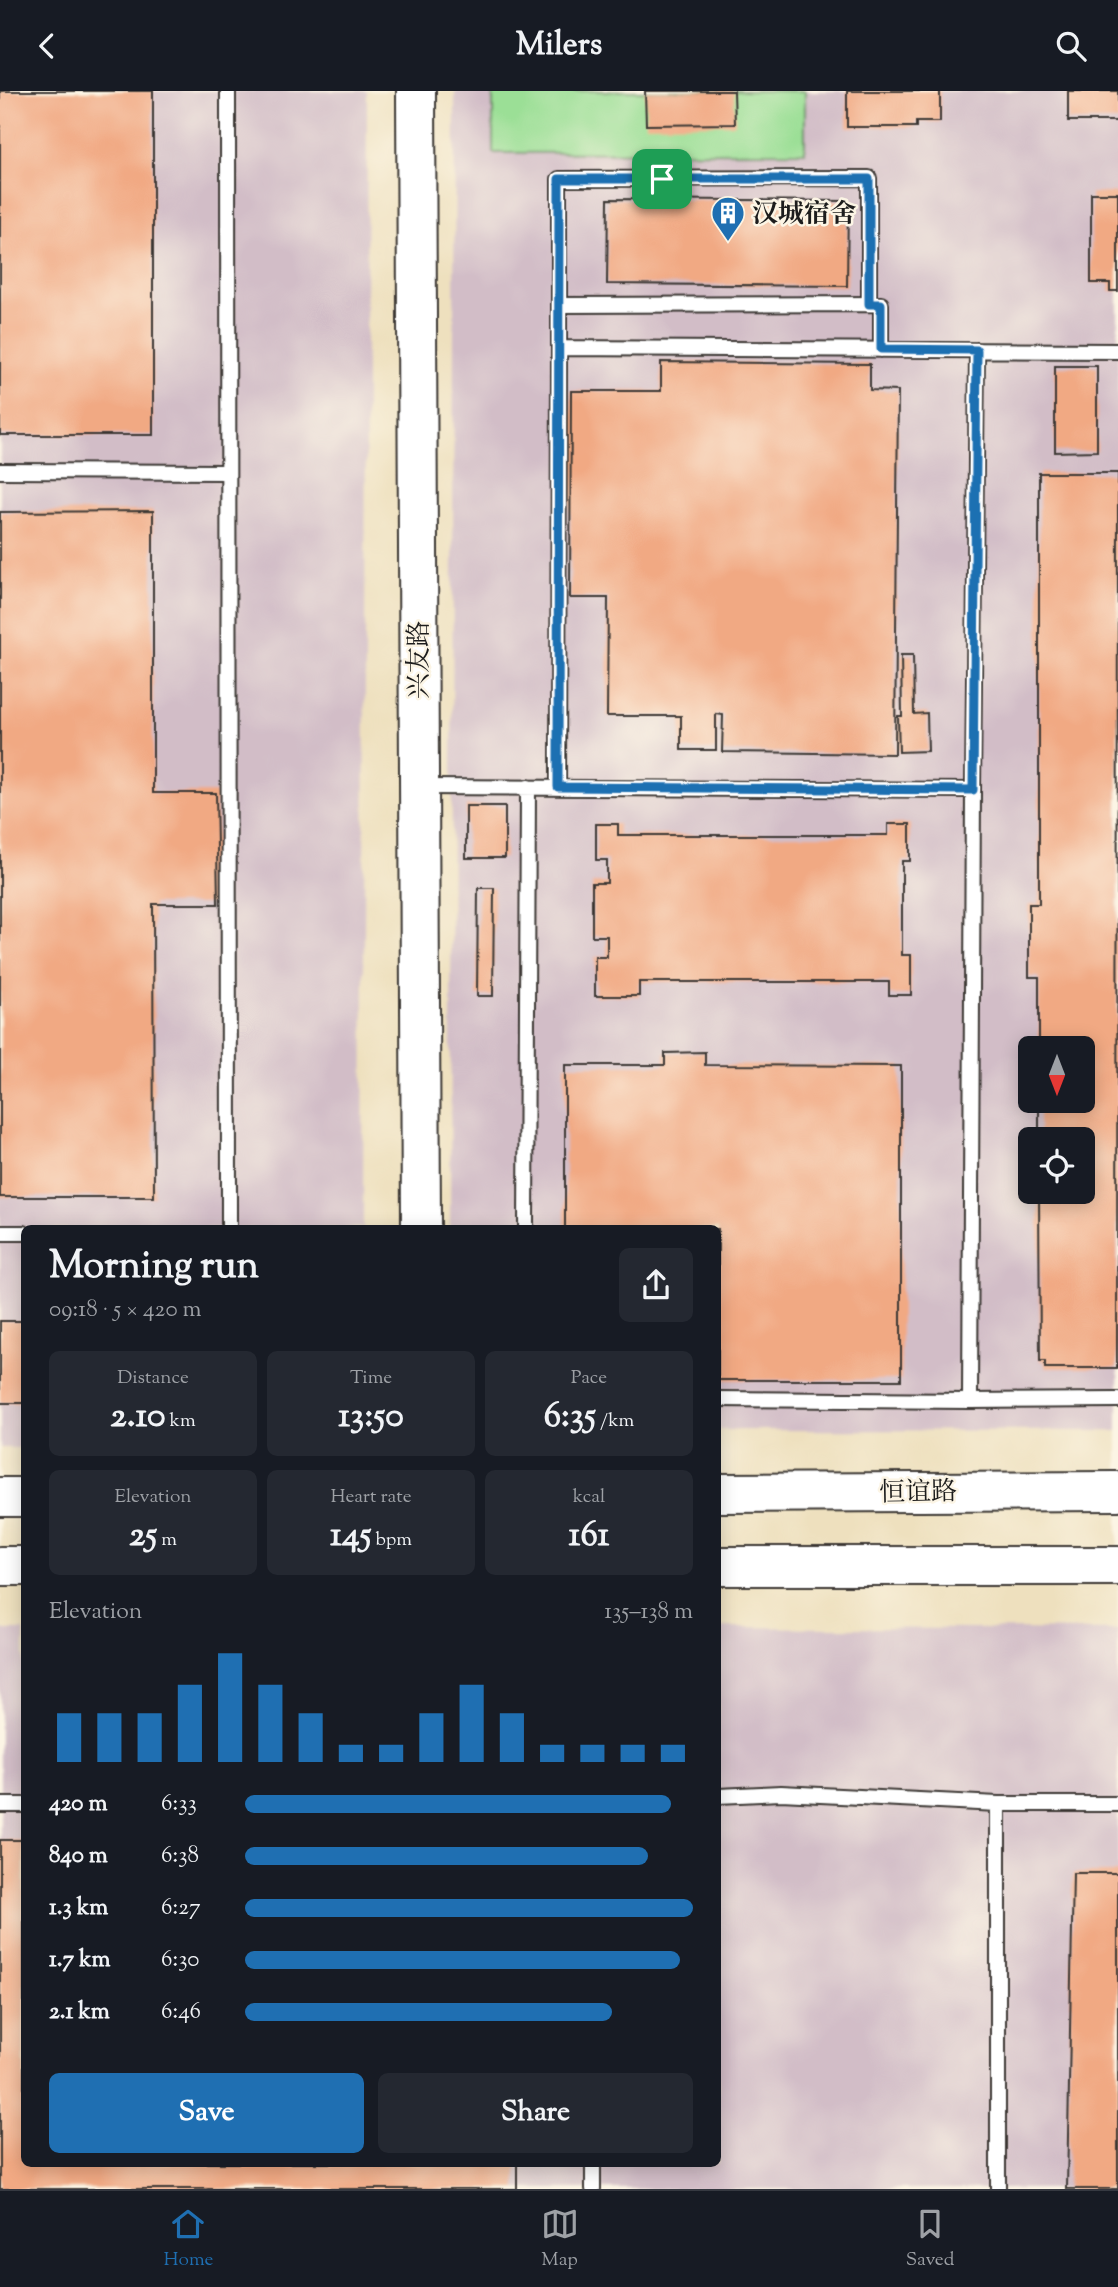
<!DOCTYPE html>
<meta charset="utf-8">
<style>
body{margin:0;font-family:"Sorts Mill Goudy","Noto Serif SC",serif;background:#242831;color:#f1f3f6;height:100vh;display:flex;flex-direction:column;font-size:26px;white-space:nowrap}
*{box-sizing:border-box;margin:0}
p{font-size:23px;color:#9ea1a6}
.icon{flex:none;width:38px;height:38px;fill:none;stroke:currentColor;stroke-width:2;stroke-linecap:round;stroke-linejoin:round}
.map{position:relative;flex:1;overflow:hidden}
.panel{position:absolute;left:21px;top:1134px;width:700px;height:942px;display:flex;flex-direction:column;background:#171b24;border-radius:10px;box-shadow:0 4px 18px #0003}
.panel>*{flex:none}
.needle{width:46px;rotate:180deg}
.tools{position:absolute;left:1018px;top:945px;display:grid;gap:14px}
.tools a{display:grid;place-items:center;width:77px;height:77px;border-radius:10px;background:#171b24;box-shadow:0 4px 18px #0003;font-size:35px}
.pin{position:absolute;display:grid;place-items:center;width:60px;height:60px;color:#fff;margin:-30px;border-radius:14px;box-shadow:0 4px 10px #0006}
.round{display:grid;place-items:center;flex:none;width:74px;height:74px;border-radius:10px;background:#242831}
.overview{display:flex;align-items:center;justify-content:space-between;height:119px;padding:0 28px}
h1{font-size:38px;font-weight:800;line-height:52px}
.stats{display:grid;grid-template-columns:repeat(3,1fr);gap:10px;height:119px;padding:7px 28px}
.stats div{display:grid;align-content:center;border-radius:10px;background:#242831;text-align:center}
.stats b{font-size:35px;font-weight:800}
.stats small{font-size:19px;font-weight:400}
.stats p{font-size:19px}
.chart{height:196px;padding:14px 28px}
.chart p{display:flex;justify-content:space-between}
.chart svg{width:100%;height:126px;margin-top:7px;stroke:#1f6fb2;stroke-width:6}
.primary-button{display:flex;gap:14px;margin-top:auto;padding:14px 28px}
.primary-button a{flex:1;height:80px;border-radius:10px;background:#1f6fb2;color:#fff;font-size:28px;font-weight:800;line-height:80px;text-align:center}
.primary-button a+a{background:#242831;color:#f1f3f6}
ul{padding:0 28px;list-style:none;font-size:23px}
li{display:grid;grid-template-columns:112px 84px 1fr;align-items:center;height:52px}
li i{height:18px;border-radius:9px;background:#1f6fb2}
header{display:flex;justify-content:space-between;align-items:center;height:91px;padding:0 28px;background:#171b24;font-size:32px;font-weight:800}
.menu{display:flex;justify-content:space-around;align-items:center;height:98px;border-top:2px solid #363941;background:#171b24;font-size:19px;color:#9ea1a6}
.menu a{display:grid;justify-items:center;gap:4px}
.menu .on{color:#1f6fb2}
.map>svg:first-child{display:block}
</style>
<header><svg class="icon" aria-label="back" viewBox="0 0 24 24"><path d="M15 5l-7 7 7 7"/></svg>Milers<svg class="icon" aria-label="search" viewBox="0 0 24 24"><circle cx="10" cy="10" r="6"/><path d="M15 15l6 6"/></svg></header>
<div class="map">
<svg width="1118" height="2098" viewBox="0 0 1118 2098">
<rect width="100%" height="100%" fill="#fcf5e5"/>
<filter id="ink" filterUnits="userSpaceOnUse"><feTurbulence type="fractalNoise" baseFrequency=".0143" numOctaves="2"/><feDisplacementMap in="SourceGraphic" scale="14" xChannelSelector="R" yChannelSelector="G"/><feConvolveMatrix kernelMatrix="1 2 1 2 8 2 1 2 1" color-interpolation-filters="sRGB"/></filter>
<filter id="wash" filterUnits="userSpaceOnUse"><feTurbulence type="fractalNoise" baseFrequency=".00686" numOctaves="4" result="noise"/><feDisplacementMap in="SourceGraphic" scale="28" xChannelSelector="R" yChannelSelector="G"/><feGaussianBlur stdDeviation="1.57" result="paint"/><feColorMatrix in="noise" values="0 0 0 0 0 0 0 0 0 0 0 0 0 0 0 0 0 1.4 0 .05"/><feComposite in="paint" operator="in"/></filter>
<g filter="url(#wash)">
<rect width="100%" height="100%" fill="#eee0be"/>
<!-- industrial -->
<path fill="#d2bdc7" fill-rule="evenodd" d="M 0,0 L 367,0 L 363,1137 L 24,1138 L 24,1357 L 0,1357 Z
M 455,0 L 1118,0 L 1118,1340 L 718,1339 L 718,1138 L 450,1138 ZM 1031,957 L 1083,957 L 1083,1010 L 1031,1010 ZM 1031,1048 L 1083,1048 L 1083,1101 L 1031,1101 Z
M 718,1536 L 1118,1539 L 1118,2098 L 0,2098 L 0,1539 L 24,1539 L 24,2072 L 718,2072 Z"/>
<!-- green -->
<path fill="#9bdf96" stroke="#5c7e59" stroke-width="2" d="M 493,0 L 805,0 L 805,61 L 493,62 Z"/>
<g id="blocks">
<!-- building -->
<path fill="#f1a983" d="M 0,0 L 153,0 L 153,344 L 0,344 Z
M 645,0 L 734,0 L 735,33 L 646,34 Z
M 847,0 L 940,0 L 940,31 L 916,31 L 916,36 L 847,36 Z
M 1068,0 L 1118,0 L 1118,30 L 1068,30 Z
M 1091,102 L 1118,102 L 1118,200 L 1110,200 L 1110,192 L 1091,192 Z
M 608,108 L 848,110 L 847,195 L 607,193 Z
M 661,271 L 870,273 L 870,299 L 898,300 L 895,663 L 722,661 L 723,624 L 716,623 L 716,659 L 681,659 L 681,625 L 607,625 L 608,507 L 570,507 L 571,300 L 661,300 Z
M 1055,275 L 1097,275 L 1097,360 L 1055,361 Z
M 1039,382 L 1118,382 L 1117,1277 L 1045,1277 L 1045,1270 L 1040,1270 L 1039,1101 L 1083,1101 L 1083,1048 L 1039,1048 L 1039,1010 L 1083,1010 L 1083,957 L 1039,957 L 1039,886 L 1029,886 L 1029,813 L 1039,813 Z
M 153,420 L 153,702 L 216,702 L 218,813 L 153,813 L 154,1106 L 0,1106 L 0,421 Z
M 901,564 L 913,564 L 914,623 L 927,622 L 928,660 L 899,661 L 898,625 L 902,625 Z
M 466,715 L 505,715 L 505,767 L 466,767 Z
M 596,733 L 618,733 L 618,744 L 888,744 L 888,733 L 910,733 L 910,770 L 902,770 L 902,864 L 911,864 L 911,904 L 889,904 L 889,891 L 639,891 L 639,905 L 595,905 L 595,866 L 607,866 L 607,845 L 592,845 L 592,792 L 607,792 L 607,769 L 596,769 Z
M 478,797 L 494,797 L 493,905 L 477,905 Z
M 705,961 L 705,974 L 901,975 L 901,1289 L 718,1289 L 718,1138 L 565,1138 L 565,974 L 665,974 L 665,962 Z
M 0,1230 L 24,1230 L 24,1312 L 0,1312 Z
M 0,1749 L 24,1749 L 24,2072 L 517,2072 L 517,2098 L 0,2098 Z
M 1073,1782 L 1118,1782 L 1118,2098 L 1067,2098 Z"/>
</g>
</g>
<g filter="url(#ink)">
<use href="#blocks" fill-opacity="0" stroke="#3c3934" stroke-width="2"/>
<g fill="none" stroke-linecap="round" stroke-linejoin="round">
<defs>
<path id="lane" d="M 228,0 L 229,1138
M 559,214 L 559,88 L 869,87 L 869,213
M 559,257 L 559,214 L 881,213 L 881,259
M 0,380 L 228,381
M 420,696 L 973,699 L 970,1310 L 718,1308
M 558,696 L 559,257 L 1118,260
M 973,699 L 977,259
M 526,1138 L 528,696
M 0,1142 L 24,1142
M 970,1310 L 1118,1309
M 718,1705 L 781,1702 L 998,1713 L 1118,1713
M 998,1713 L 998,2098
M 0,1714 L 24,1714
M 593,2098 L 593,2072"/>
<path id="secondary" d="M 416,0 L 421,1138
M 718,1402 L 1118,1400
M 0,1406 L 24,1406
M 0,1475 L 24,1475
M 718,1475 L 1118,1475"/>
</defs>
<!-- lane casing -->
<use href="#lane" stroke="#3c3934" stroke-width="18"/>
<!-- secondary casing -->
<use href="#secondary" stroke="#3c3934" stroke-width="42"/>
<!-- lane -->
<use href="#lane" stroke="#fff" stroke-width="14"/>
<!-- secondary -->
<use href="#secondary" stroke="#fff" stroke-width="38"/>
</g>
</g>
<g fill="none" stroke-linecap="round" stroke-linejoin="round" filter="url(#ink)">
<defs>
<path id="route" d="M 559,88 L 869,88 L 869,213 L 881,213 L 881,258 L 977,259 L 973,699 L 558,696 Z"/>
</defs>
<!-- route casing -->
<use href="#route" stroke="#fff" stroke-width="14"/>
<!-- route -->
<use href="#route" stroke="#1f6fb2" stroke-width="9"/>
</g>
<!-- icons -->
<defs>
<symbol id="building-pin" viewBox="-11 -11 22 30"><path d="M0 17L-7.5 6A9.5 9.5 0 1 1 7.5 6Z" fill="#1f6fb2" stroke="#fcf5e5"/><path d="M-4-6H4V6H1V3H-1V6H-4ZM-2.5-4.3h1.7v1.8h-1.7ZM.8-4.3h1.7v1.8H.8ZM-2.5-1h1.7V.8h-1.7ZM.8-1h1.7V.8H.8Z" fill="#fff"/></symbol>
</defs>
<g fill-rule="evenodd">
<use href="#building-pin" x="709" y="103" width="38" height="52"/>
</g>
<g text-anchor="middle" stroke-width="5" stroke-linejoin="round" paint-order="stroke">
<!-- poi labels -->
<g font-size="26" font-weight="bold" fill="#1c1c1c" stroke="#fcf5e5" text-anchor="start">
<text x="752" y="131">汉城宿舍</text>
</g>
<!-- street labels -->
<g font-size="26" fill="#1c1c1c" stroke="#fcf5e5">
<text transform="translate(418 569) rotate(-90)" y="9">兴友路</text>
<text transform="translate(918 1400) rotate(-1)" y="9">恒谊路</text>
</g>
</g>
</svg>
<div class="tools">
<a><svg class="needle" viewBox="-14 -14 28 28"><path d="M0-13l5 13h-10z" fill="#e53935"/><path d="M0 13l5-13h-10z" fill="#9ea1a6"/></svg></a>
<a><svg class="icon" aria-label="locate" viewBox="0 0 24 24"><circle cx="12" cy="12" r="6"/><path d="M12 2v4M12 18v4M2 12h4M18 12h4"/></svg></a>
</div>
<div class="pin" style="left:662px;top:88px;background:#1e9e55"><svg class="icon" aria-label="arrive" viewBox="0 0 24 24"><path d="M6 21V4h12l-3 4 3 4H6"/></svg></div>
<section class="panel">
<div class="overview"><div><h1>Morning run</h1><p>09:18 · 5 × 420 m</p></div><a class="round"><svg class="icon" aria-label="share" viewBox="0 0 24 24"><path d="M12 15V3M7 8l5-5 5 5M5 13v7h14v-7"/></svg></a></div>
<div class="stats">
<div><p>Distance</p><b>2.10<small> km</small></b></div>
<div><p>Time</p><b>13:50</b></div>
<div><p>Pace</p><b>6:35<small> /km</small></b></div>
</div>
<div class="stats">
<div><p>Elevation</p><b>25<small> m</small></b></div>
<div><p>Heart rate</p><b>145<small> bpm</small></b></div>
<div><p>kcal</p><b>161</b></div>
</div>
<div class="chart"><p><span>Elevation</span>135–138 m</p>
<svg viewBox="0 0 160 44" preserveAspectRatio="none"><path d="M5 44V27M15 44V27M25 44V27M35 44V17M45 44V6M55 44V17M65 44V27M75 44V38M85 44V38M95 44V27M105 44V17M115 44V27M125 44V38M135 44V38M145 44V38M155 44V38"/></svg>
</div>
<ul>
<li><b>420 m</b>6:33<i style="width:95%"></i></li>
<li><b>840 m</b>6:38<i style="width:90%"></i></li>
<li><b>1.3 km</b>6:27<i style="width:100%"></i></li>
<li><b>1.7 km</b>6:30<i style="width:97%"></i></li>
<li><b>2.1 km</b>6:46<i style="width:82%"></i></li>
</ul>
<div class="primary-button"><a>Save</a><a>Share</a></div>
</section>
</div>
<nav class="menu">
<a class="on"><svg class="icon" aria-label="home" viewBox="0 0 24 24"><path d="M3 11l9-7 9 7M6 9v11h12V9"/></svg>Home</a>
<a><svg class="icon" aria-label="map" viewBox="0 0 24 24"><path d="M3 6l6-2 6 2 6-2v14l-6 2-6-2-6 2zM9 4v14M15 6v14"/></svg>Map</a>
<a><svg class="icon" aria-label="saved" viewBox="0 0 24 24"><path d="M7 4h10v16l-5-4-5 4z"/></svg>Saved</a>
</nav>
